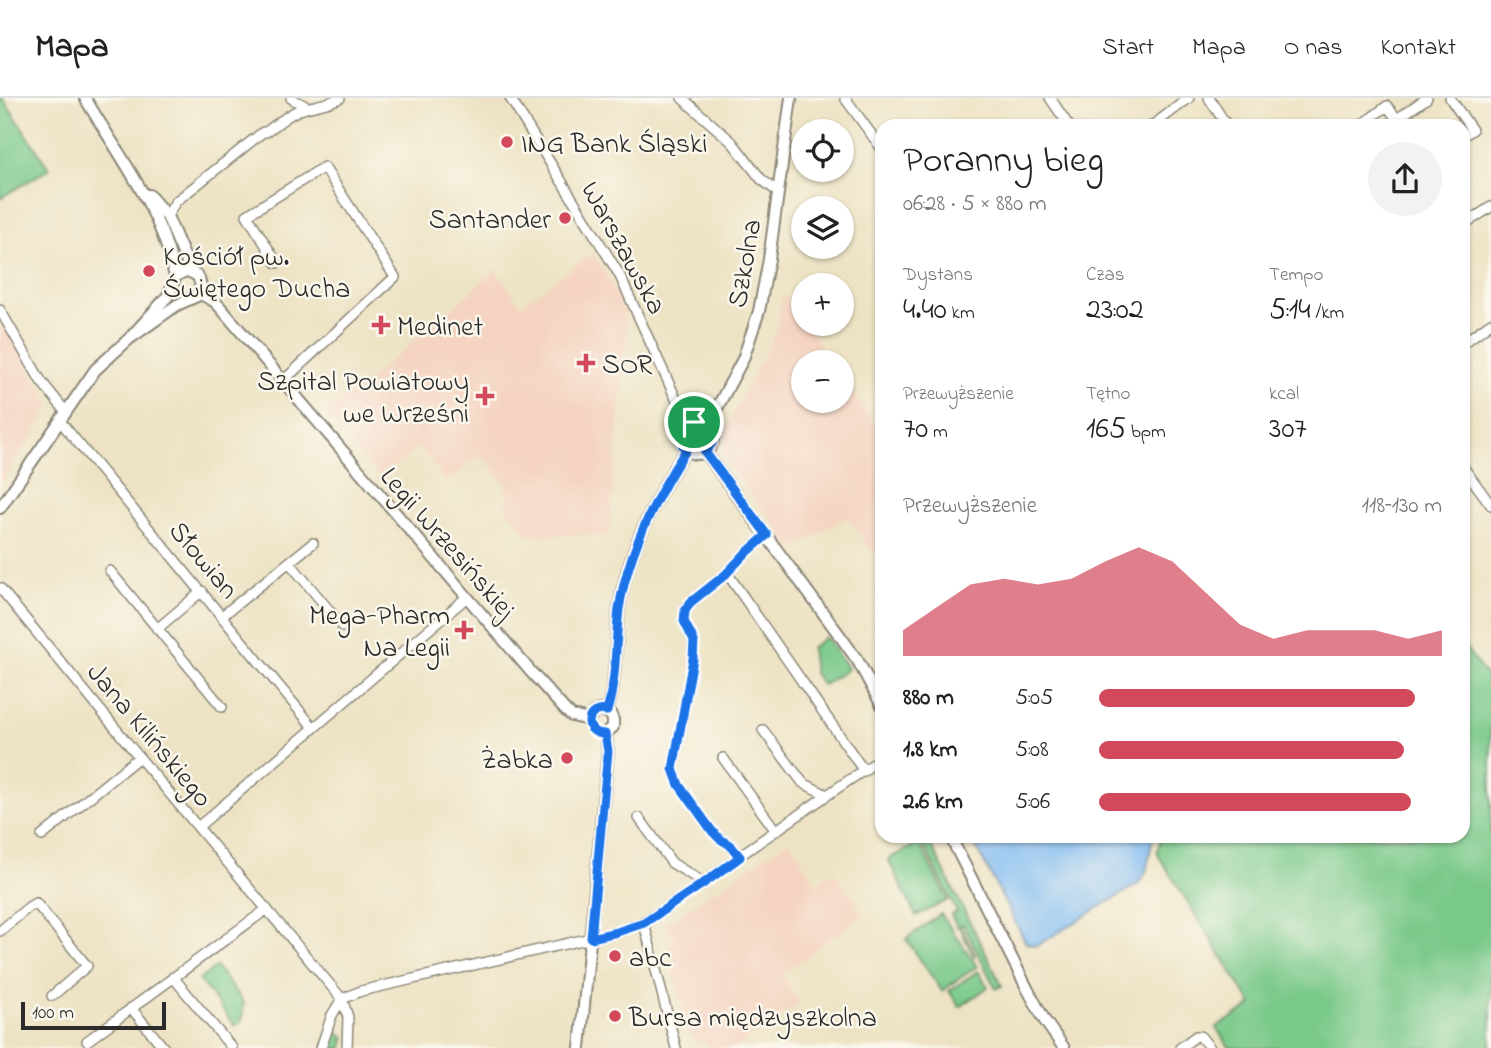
<!DOCTYPE html>
<html lang="pl">
<meta charset="utf-8">
<style>
body{margin:0;font-family:"Indie Flower",sans-serif;background:#f2f2f2;color:#222;height:100vh;display:flex;flex-direction:column;font-size:26px;white-space:nowrap}
*{box-sizing:border-box;margin:0}
p{font-size:23px;color:#767676}
.icon{flex:none;width:38px;height:38px;fill:none;stroke:currentColor;stroke-width:2;stroke-linecap:round;stroke-linejoin:round}
.map{position:relative;flex:1;overflow:hidden}
.sheet{position:absolute;left:875px;top:21px;width:595px;height:724px;display:flex;flex-direction:column;background:#fff;border-radius:21px;box-shadow:0 2px 5px #0004}
.sheet>*{flex:none}
.buttons{position:absolute;left:791px;top:21px;display:grid;gap:14px}
.buttons a{display:grid;place-items:center;width:63px;height:63px;border-radius:50%;background:#fff;box-shadow:0 2px 5px #0004;font-size:35px}
.scale{position:absolute;left:21px;bottom:18px;width:145px;box-sizing:border-box;padding-left:7px;border:4px solid #2b2b2b;border-top:0;font-size:19px;line-height:24px;white-space:nowrap;color:#2b2b2b;-webkit-text-stroke:5px #fbf7ec;paint-order:stroke}
.pin{position:absolute;display:grid;place-items:center;width:60px;height:60px;color:#fff;margin:-30px;border:4px solid #fff;border-radius:50%;box-shadow:0 2px 7px #0007}
.round{display:grid;place-items:center;flex:none;width:74px;height:74px;border-radius:37px;background:#f2f2f2}
.overview{display:flex;align-items:center;justify-content:space-between;height:119px;padding:0 28px}
h1{font-size:38px;font-weight:600;line-height:52px}
.stats{display:grid;grid-template-columns:repeat(3,1fr);gap:10px;height:119px;padding:7px 28px}
.stats div{display:grid;align-content:center}
.stats b{font-size:30px;font-weight:600}
.stats small{font-size:19px;font-weight:400}
.stats p{font-size:19px}
.chart{height:196px;padding:14px 28px}
.chart p{display:flex;justify-content:space-between}
.chart svg{width:100%;height:126px;margin-top:7px;fill:#d1495b;opacity:.7}
ul{padding:0 28px;list-style:none;font-size:23px}
li{display:grid;grid-template-columns:112px 84px 1fr;align-items:center;height:52px}
li i{height:18px;border-radius:9px;background:#d1495b}
header{display:flex;align-items:center;gap:42px;box-sizing:border-box;height:98px;padding:0 35px;background:#fff;border-bottom:2px solid #e0e0e0}
header strong{font-size:33px}
nav{display:flex;gap:38px;margin-inline-start:auto;font-size:24px}
.map>svg:first-child{display:block}
</style>
<header>
<strong>Mapa</strong>
<nav><a>Start</a><a>Mapa</a><a>O nas</a><a>Kontakt</a></nav>
</header>
<div class="map">
<svg width="1491" height="950" viewBox="0 0 1491 950">
<rect width="100%" height="100%" fill="#fbf7ec"/>
<filter id="ink" filterUnits="userSpaceOnUse"><feTurbulence type="fractalNoise" baseFrequency=".0143" numOctaves="2"/><feDisplacementMap in="SourceGraphic" scale="14" xChannelSelector="R" yChannelSelector="G"/><feConvolveMatrix kernelMatrix="1 2 1 2 8 2 1 2 1" color-interpolation-filters="sRGB"/></filter>
<filter id="wash" filterUnits="userSpaceOnUse"><feTurbulence type="fractalNoise" baseFrequency=".00686" numOctaves="4" result="noise"/><feDisplacementMap in="SourceGraphic" scale="28" xChannelSelector="R" yChannelSelector="G"/><feGaussianBlur stdDeviation="1.57" result="paint"/><feColorMatrix in="noise" values="0 0 0 0 0 0 0 0 0 0 0 0 0 0 0 0 0 1.4 0 .05"/><feComposite in="paint" operator="in"/></filter>
<g filter="url(#wash)">
<rect width="100%" height="100%" fill="#ede3c4"/>
<!-- built -->
<path fill="#f4d3c0" d="M 593,155 L 621,202 L 627,229 L 609,437 L 530,437 L 507,411 L 506,385 L 481,357 L 446,383 L 419,349 L 380,379 L 326,316 L 388,266 L 496,172 L 521,207 Z
M 783,195 L 832,264 L 803,264 L 803,303 L 842,303 L 842,278 L 882,336 L 882,446 L 871,453 L 847,419 L 793,452 L 726,363 L 724,353 L 724,334 L 775,236 Z
M 0,219 L 49,304 L 50,309 L 0,386 Z
M 789,743 L 817,786 L 834,773 L 864,816 L 781,877 L 800,904 L 735,950 L 709,950 L 705,944 L 696,942 L 689,935 L 667,847 L 675,841 L 665,826 Z"/>
<!-- green -->
<path fill="#79c98a" stroke="#527a5a" stroke-width="2" d="M 0,0 L 3,0 L 49,71 L 0,100 Z
M 826,539 L 848,571 L 823,587 L 814,575 L 811,550 Z
M 1463,546 L 1491,585 L 1491,950 L 1230,950 L 1216,930 L 1252,907 L 1157,755 L 1161,739 L 1463,738 Z
M 923,739 L 927,739 L 1002,888 L 996,891 L 963,826 L 960,828 L 975,857 L 974,858 L 959,828 L 957,829 L 951,817 L 957,814 L 920,740 Z
M 919,745 L 948,802 L 916,818 L 888,761 Z
M 941,816 L 977,868 L 942,893 L 906,841 Z
M 216,869 L 244,905 L 242,923 L 235,928 L 199,882 Z
M 978,873 L 988,889 L 960,909 L 949,893 Z
M 333,935 L 338,935 L 344,939 L 343,950 L 326,950 L 330,937 Z"/>
<!-- water -->
<path fill="#80bbf2" stroke="#56738e" stroke-width="2" d="M 993,738 L 1153,738 L 1153,739 L 1146,774 L 1138,786 L 1036,848 L 1026,845 L 974,745 Z"/>
</g>
<g filter="url(#ink)">
<g fill="none" stroke-linecap="round" stroke-linejoin="round">
<defs>
<path id="minor" d="M 291,0 L 307,9
M 510,0 L 619,176 L 677,303 L 691,325
M 682,0 L 732,44 L 761,81 L 778,94
M 845,0 L 882,51
M 1050,0 L 1069,28
M 1209,0 L 1227,28
M 1450,0 L 1472,32 L 1463,38
M 1152,28 L 1189,0
M 1360,28 L 1387,8 L 1397,21
M 1387,28 L 1427,0
M 167,118 L 176,103 L 184,97 L 263,34 L 266,34 C 279,25 291,13 306,10 C 318,7 328,6 340,0
M 1463,127 L 1491,109
M 277,165 L 247,117 L 324,69 L 395,179 L 282,284
M 0,212 L 41,283 L 66,314
M 1463,245 L 1491,225
M 60,323 L 313,629
M 1463,369 L 1491,407
M 289,464 L 343,529
M 110,473 L 222,609
M 727,475 L 864,673
M 0,490 L 139,659 L 342,901 L 348,919 L 347,950
M 222,518 L 313,445
M 157,531 L 202,493
M 763,632 L 803,685 L 827,697
M 723,660 L 776,733
M 639,720 L 672,765 L 704,785
M 198,729 L 467,499
M 42,738 L 139,659
M 740,759 L 730,747 L 720,741 L 712,733 L 679,687 L 673,671 L 693,561 L 693,543 L 684,523 L 685,513 L 691,504 L 725,477 L 744,457 L 767,437
M 644,825 L 676,950
M 0,833 L 30,808 L 36,805 L 87,868 L 52,898
M 173,879 L 232,950
M 342,901 L 361,893 L 617,834 L 635,828 L 651,820 L 704,785 L 745,754 L 836,691 L 882,660
M 131,910 L 164,950
M 87,943 L 267,811
M 321,950 L 332,917 L 342,901
M 1180,950 L 1196,938 L 1200,938 L 1210,950"/>
<path id="tertiary" d="M 85,0 C 119,58 162,112 175,179
M 149,97 L 167,118 L 191,174
M 199,195 L 214,203 L 220,209 L 531,574 L 566,613 L 572,618 L 589,622
M681 340a16 16 0 1 1 32 0a16 16 0 1 1-32 0Z
M 706,327 L 717,310 L 743,261 L 759,213 L 769,161 L 791,0
M 705,354 L 843,542 L 858,563 L 882,608
M 0,410 L 95,272 L 129,241 L 177,207 L 197,198 L 201,188 L 198,178 L 188,173 L 181,175 L 175,179 L 172,189 L 167,199 L 129,241
M 607,613 C 617,580 615,545 619,511 C 627,455 655,400 686,352
M 589,622 L 593,615 L 599,612 L 610,615 L 613,622 L 613,629 L 605,636
M 950,738 L 1028,892 L 1045,923 L 1064,950
M 580,950 L 606,674 L 608,653 L 605,636"/>
</defs>
<!-- minor casing -->
<use href="#minor" stroke="#8c8778" stroke-width="12"/>
<!-- tertiary casing -->
<use href="#tertiary" stroke="#8c8778" stroke-width="14"/>
<!-- minor -->
<use href="#minor" stroke="#fff" stroke-width="9"/>
<!-- tertiary -->
<use href="#tertiary" stroke="#fff" stroke-width="10"/>
</g>
</g>
<g fill="none" stroke-linecap="round" stroke-linejoin="round" filter="url(#ink)">
<defs>
<path id="route" d="M 694,324 L 702,325 L 711,333 L 712,345 L 705,354 L 767,437 L 744,457 L 725,477 L 691,504 L 685,513 L 684,523 L 694,543 L 693,561 L 673,671 L 679,687 L 712,733 L 720,741 L 730,747 L 740,759 L 704,785 L 644,825 L 617,834 L 591,840 L 608,653 L 605,636 C 582,636 585,608 607,613 C 617,580 615,545 619,511 C 628,454 655,400 686,352 C 677,341 681,329 694,324 Z"/>
</defs>
<!-- route casing -->
<use href="#route" stroke="#fff" stroke-width="14"/>
<!-- route -->
<use href="#route" stroke="#1a73e8" stroke-width="9"/>
</g>
<!-- markers -->
<g fill="#d1495b" stroke="#fbf7ec" stroke-width="2.5">
<circle cx="507" cy="44" r="7"/>
<circle cx="565" cy="120" r="7"/>
<circle cx="149" cy="173" r="7"/>
<path d="M377.5 216.5h7v7h7v7h-7v7h-7v-7h-7v-7h7z"/>
<path d="M582.5 254.5h7v7h7v7h-7v7h-7v-7h-7v-7h7z"/>
<path d="M481.5 287.5h7v7h7v7h-7v7h-7v-7h-7v-7h7z"/>
<path d="M460.5 521.5h7v7h7v7h-7v7h-7v-7h-7v-7h7z"/>
<circle cx="567" cy="660" r="7"/>
<circle cx="615" cy="858" r="7"/>
<circle cx="615" cy="918" r="7"/>
</g>
<g text-anchor="middle" stroke-width="5" stroke-linejoin="round" paint-order="stroke">
<!-- poi labels -->
<g font-size="28" fill="#2b2b2b" stroke="#fbf7ec" text-anchor="start">
<text x="521" y="54">ING Bank Śląski</text>
<text x="551" y="130" text-anchor="end">Santander</text>
<text x="163" y="167">Kościół pw.<tspan x="163" dy="32">Świętego Ducha</tspan></text>
<text x="397" y="237">Medinet</text>
<text x="602" y="275">SOR</text>
<text x="469" y="292" text-anchor="end">Szpital Powiatowy<tspan x="469" dy="32">we Wrześni</tspan></text>
<text x="450" y="526" text-anchor="end">Mega-Pharm<tspan x="450" dy="32">Na Legii</tspan></text>
<text x="553" y="670" text-anchor="end">Żabka</text>
<text x="629" y="868">abc</text>
<text x="629" y="928">Bursa międzyszkolna</text>
</g>
<!-- street labels -->
<g font-size="28" fill="#2b2b2b" stroke="#fbf7ec">
<text transform="translate(625 149) rotate(61)" y="10">Warszawska</text>
<text transform="translate(743 165) rotate(-80)" y="10">Szkolna</text>
<text transform="translate(449 444) rotate(49)" y="10">Legii Wrzesińskiej</text>
<text transform="translate(205 461) rotate(50)" y="10">Słowian</text>
<text transform="translate(151 636) rotate(50)" y="10">Jana Kilińskiego</text>
</g>
</g>
</svg>
<div class="buttons">
<a><svg class="icon" aria-label="locate" viewBox="0 0 24 24"><circle cx="12" cy="12" r="6"/><path d="M12 2v4M12 18v4M2 12h4M18 12h4"/></svg></a>
<a><svg class="icon" aria-label="layers" viewBox="0 0 24 24"><path d="M12 4l9 5-9 5-9-5zM3 14l9 5 9-5"/></svg></a>
<a>+</a>
<a>−</a>
</div>
<div class="scale">100 m</div>
<div class="pin" style="left:694px;top:324px;background:#1e9e55"><svg class="icon" aria-label="arrive" viewBox="0 0 24 24"><path d="M6 21V4h12l-3 4 3 4H6"/></svg></div>
<section class="sheet">
<div class="overview"><div><h1>Poranny bieg</h1><p>06:28 · 5 × 880 m</p></div><a class="round"><svg class="icon" aria-label="share" viewBox="0 0 24 24"><path d="M12 15V3M7 8l5-5 5 5M5 13v7h14v-7"/></svg></a></div>
<div class="stats">
<div><p>Dystans</p><b>4.40<small> km</small></b></div>
<div><p>Czas</p><b>23:02</b></div>
<div><p>Tempo</p><b>5:14<small> /km</small></b></div>
</div>
<div class="stats">
<div><p>Przewyższenie</p><b>70<small> m</small></b></div>
<div><p>Tętno</p><b>165<small> bpm</small></b></div>
<div><p>kcal</p><b>307</b></div>
</div>
<div class="chart"><p><span>Przewyższenie</span>118–130 m</p>
<svg viewBox="0 0 160 44" preserveAspectRatio="none"><path d="M0 44V35L10 27L20 19L30 17L40 19L50 17L60 11L70 6L80 11L90 22L100 33L110 38L120 35L130 35L140 35L150 38L160 35V44z"/></svg>
</div>
<ul>
<li><b>880 m</b>5:05<i style="width:92%"></i></li>
<li><b>1.8 km</b>5:08<i style="width:89%"></i></li>
<li><b>2.6 km</b>5:06<i style="width:91%"></i></li>
</ul>
</section>
</div>
